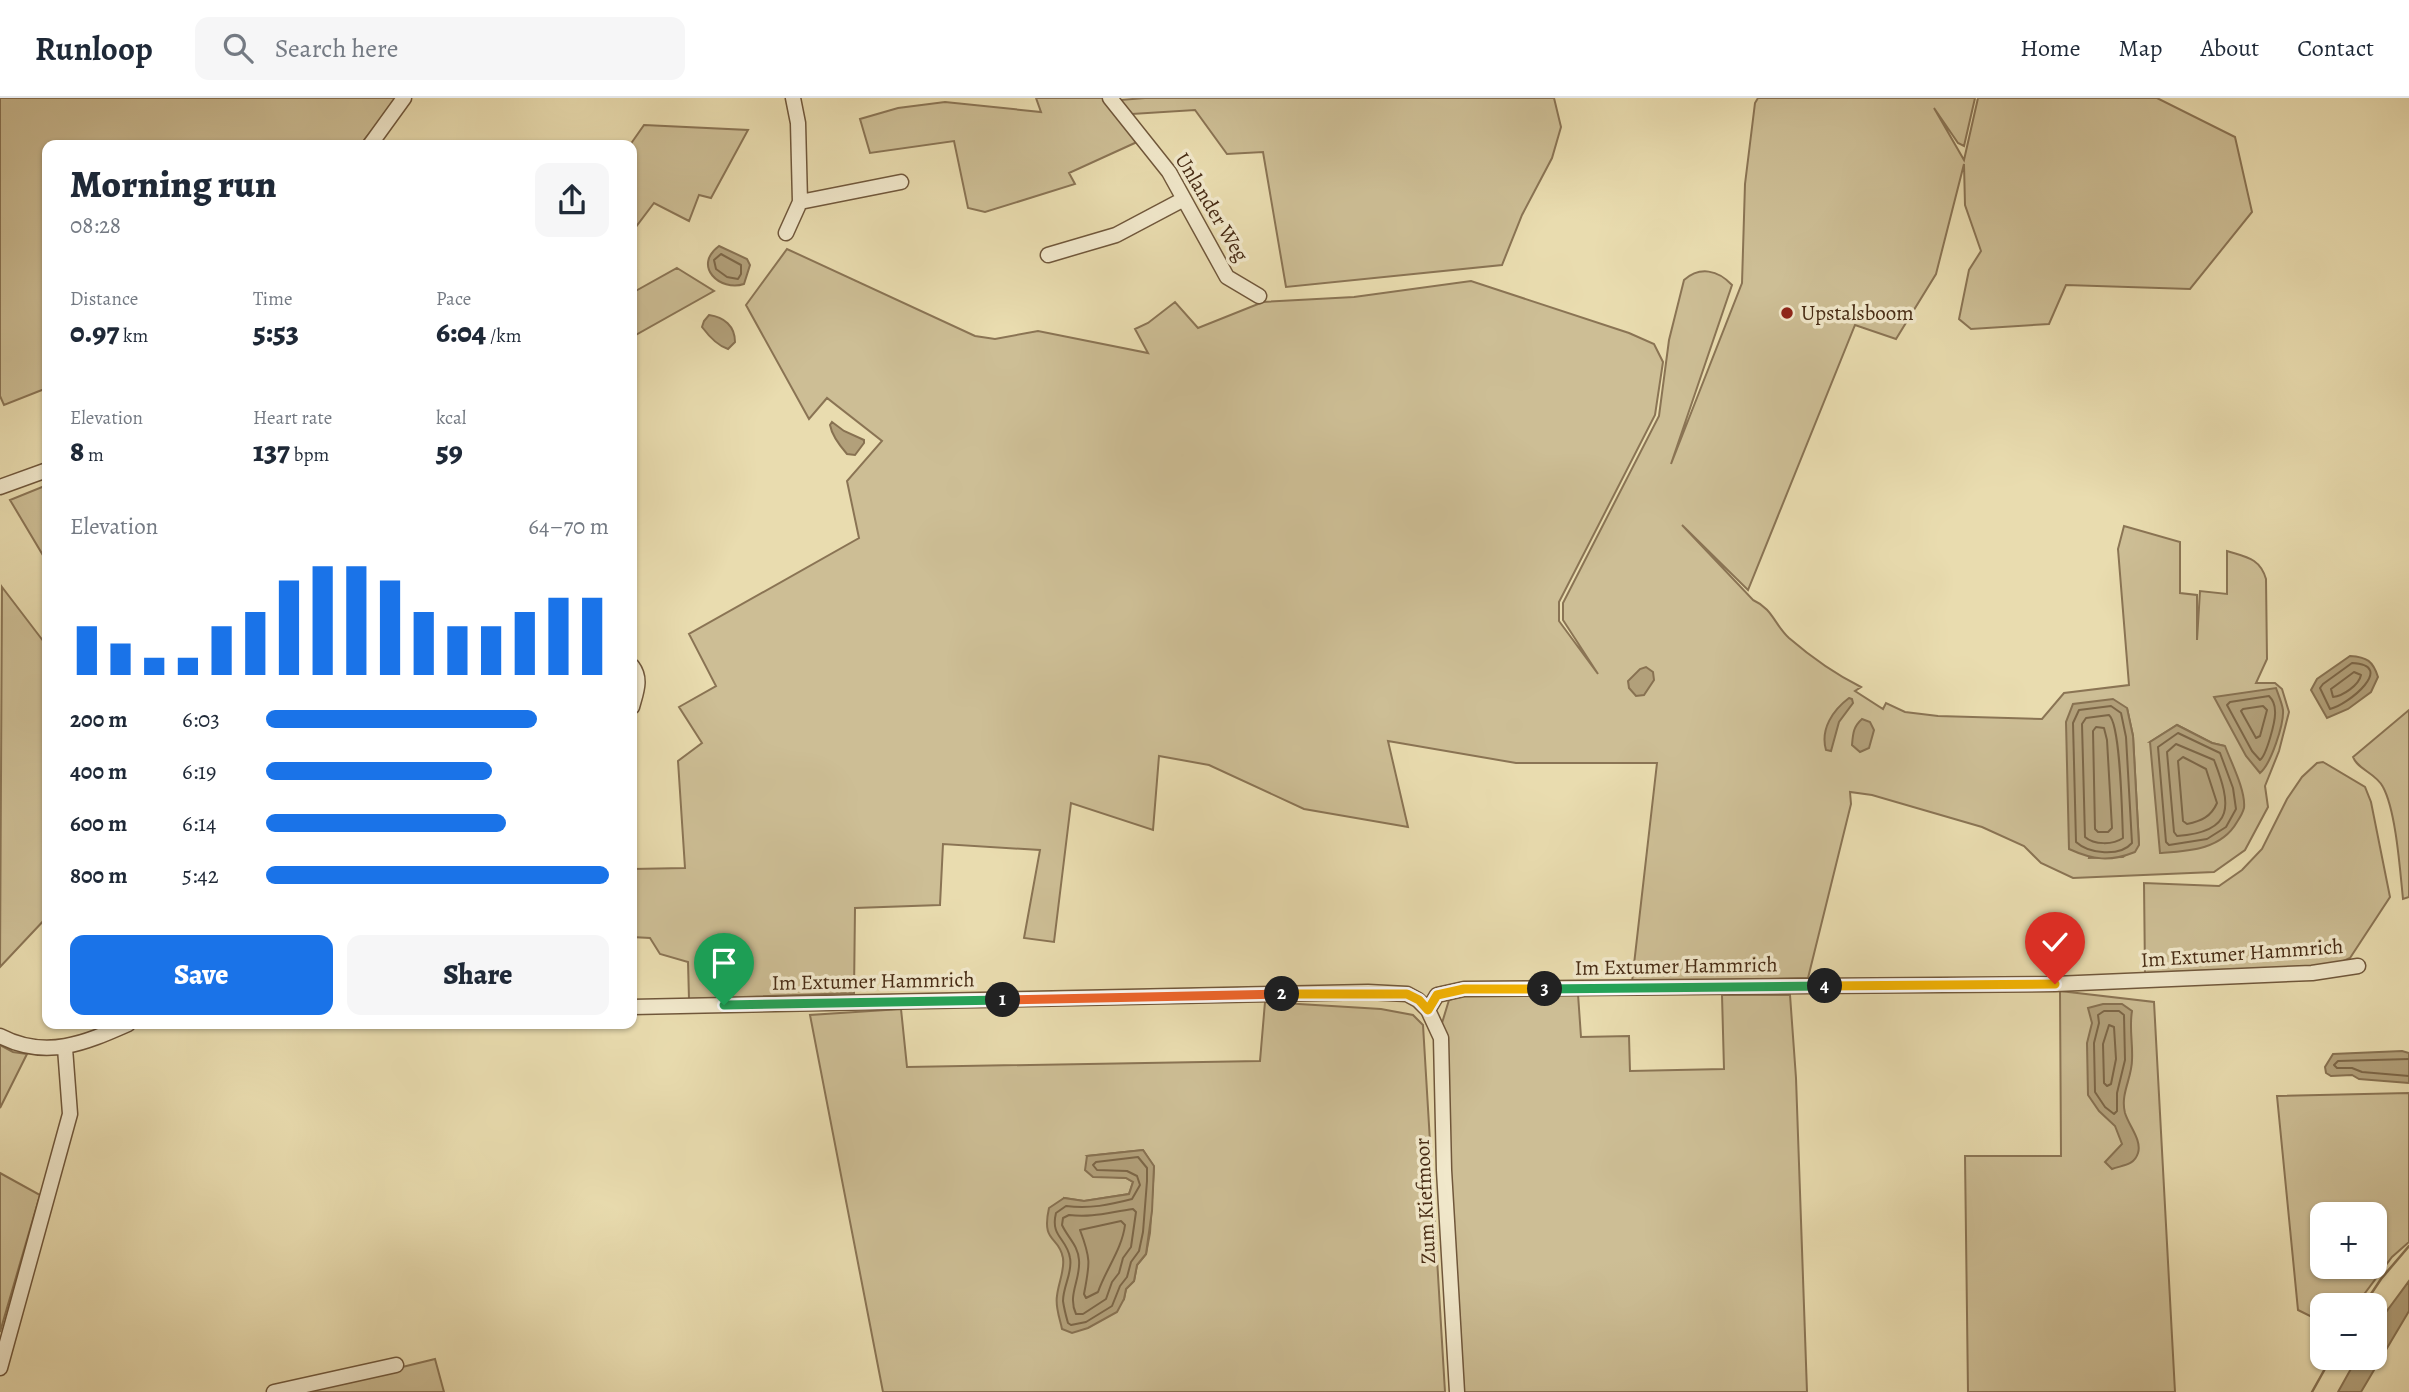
<!DOCTYPE html>
<meta charset="utf-8">
<style>
body{margin:0;font-family:Alegreya,serif;background:#f6f6f7;color:#1f2937;height:100vh;display:flex;flex-direction:column;font-size:26px;white-space:nowrap}
*{box-sizing:border-box;margin:0}
p{font-size:23px;color:#747a83}
.icon{flex:none;width:38px;height:38px;fill:none;stroke:currentColor;stroke-width:2;stroke-linecap:round;stroke-linejoin:round}
.map{position:relative;flex:1;overflow:hidden}
.sheet{position:absolute;left:42px;top:42px;width:595px;height:889px;display:flex;flex-direction:column;background:#fff;border-radius:14px;box-shadow:0 2px 5px #0004}
.sheet>*{flex:none}
.fabs{position:absolute;left:2310px;top:1104px;display:grid;gap:14px}
.fabs a{display:grid;place-items:center;width:77px;height:77px;border-radius:14px;background:#fff;box-shadow:0 2px 5px #0004;font-size:35px}
.pin{position:absolute;display:grid;place-items:center;width:60px;height:60px;color:#fff;margin:-72px -30px;border-radius:50% 50% 50% 0;rotate:-45deg;box-shadow:0 0 7px #0007}
.pin .icon{rotate:45deg}
.km{position:absolute;width:35px;height:35px;margin:-18px;border-radius:50%;background:#222;color:#fff;font-size:19px;line-height:35px;text-align:center}
.round{display:grid;place-items:center;flex:none;width:74px;height:74px;border-radius:14px;background:#f6f6f7}
.overview{display:flex;align-items:center;justify-content:space-between;height:119px;padding:0 28px}
h1{font-size:38px;font-weight:800;line-height:52px}
.stats{display:grid;grid-template-columns:repeat(3,1fr);gap:10px;height:119px;padding:7px 28px}
.stats div{display:grid;align-content:center}
.stats b{font-size:30px;font-weight:800}
.stats small{font-size:19px;font-weight:400}
.stats p{font-size:19px}
.chart{height:196px;padding:14px 28px}
.chart p{display:flex;justify-content:space-between}
.chart svg{width:100%;height:126px;margin-top:7px;stroke:#1a73e8;stroke-width:6}
.button{display:flex;gap:14px;margin-top:auto;padding:14px 28px}
.button a{flex:1;height:80px;border-radius:14px;background:#1a73e8;color:#fff;font-size:28px;font-weight:800;line-height:80px;text-align:center}
.button a+a{background:#f6f6f7;color:#1f2937}
ul{padding:0 28px;list-style:none;font-size:23px}
li{display:grid;grid-template-columns:112px 84px 1fr;align-items:center;height:52px}
li i{height:18px;border-radius:9px;background:#1a73e8}
header{display:flex;align-items:center;gap:42px;box-sizing:border-box;height:98px;padding:0 35px;background:#fff;border-bottom:2px solid #e0e1e3}
header strong{font-size:33px}
nav{display:flex;gap:38px;margin-inline-start:auto;font-size:24px}
.search{width:490px;height:63px;background:#f6f6f7;display:flex;align-items:center;gap:18px;box-sizing:border-box;padding:0 24px;border-radius:14px;color:#747a83;font-size:26px}
.map>svg:first-child{display:block}
</style>
<header>
<strong>Runloop</strong>
<div class="search"><svg class="icon" aria-label="search" viewBox="0 0 24 24"><circle cx="10" cy="10" r="6"/><path d="M15 15l6 6"/></svg>Search here</div>
<nav><a>Home</a><a>Map</a><a>About</a><a>Contact</a></nav>
</header>
<div class="map">
<svg width="2409" height="1294" viewBox="0 0 2409 1294">
<rect width="100%" height="100%" fill="#e9dcaf"/>
<filter id="stains"><feTurbulence type="fractalNoise" baseFrequency=".00286" numOctaves="4"/><feColorMatrix values="0 0 0 0 .2 0 0 0 0 .09 0 0 0 0 .02 0 0 0 .5 -.17"/></filter>
<radialGradient id="worn" r=".72"><stop offset=".6" stop-color="#630" stop-opacity="0"/><stop offset="1" stop-color="#630" stop-opacity=".3"/></radialGradient>
<!-- green -->
<path fill="#cdbe95" stroke="#8a7454" stroke-width="2" fill-rule="evenodd" d="M 0,0 L 399,0 L 360,47 L 47,47 L 47,290 L 4,307 L 0,298 Z
M 1036,0 L 1105,0 L 1137,44 L 1069,75 L 1075,86 L 985,114 L 968,110 L 954,43 L 870,55 L 860,21 L 898,10 L 945,4 L 1041,14 Z
M 1145,0 L 1554,0 L 1561,29 L 1552,60 L 1522,117 L 1502,167 L 1286,189 L 1263,54 L 1227,56 L 1195,12 L 1132,16 L 1120,2 Z
M 1758,0 L 1975,0 L 1964,48 L 1958,45 L 1934,10 L 1964,62 L 1978,0 L 2157,0 L 2235,39 L 2252,114 L 2190,191 L 2066,187 L 2049,226 L 1971,231 L 1959,221 L 1969,172 L 1981,153 L 1965,107 L 1964,66 L 1936,176 L 1896,241 L 1855,227 L 1748,492 L 1682,427 L 1753,502 C 1773,511 1774,526 1789,540 C 1811,559 1835,576 1861,589 L 1855,593 L 1883,611 L 1886,605 L 1905,614 L 1938,618 L 2042,621 L 2064,595 L 2129,587 L 2118,451 L 2124,428 L 2180,444 L 2180,495 L 2197,497 L 2197,542 L 2200,493 L 2227,496 L 2227,453 C 2246,459 2260,460 2266,481 L 2267,561 L 2256,585 L 2275,585 L 2282,591 L 2289,614 L 2279,653 L 2265,688 L 2268,709 L 2245,752 L 2214,774 L 2073,780 L 2041,765 L 2024,748 L 1982,729 L 1872,697 L 1850,694 L 1851,706 L 1808,880 L 1632,884 L 1657,665 L 1516,665 L 1388,643 L 1408,729 L 1304,711 L 1209,667 L 1159,658 L 1153,732 L 1071,705 L 1054,844 L 1024,840 L 1040,752 L 943,746 L 940,807 L 855,810 L 854,895 L 689,901 L 688,864 L 660,856 L 650,840 L 632,839 L 632,771 L 685,770 L 678,663 L 702,645 L 679,609 L 716,588 L 689,536 L 859,440 L 847,383 L 882,343 L 827,300 L 809,321 L 746,207 L 787,151 L 975,238 L 995,241 L 1038,233 L 1148,255 L 1135,231 L 1148,225 L 1175,204 L 1198,230 L 1263,204 L 1354,199 L 1471,183 L 1629,235 L 1654,246 L 1663,264 L 1655,317 L 1559,504 L 1559,523 L 1598,576 L 1563,522 L 1563,505 L 1659,318 L 1669,242 L 1684,182 C 1700,168 1718,172 1732,187 L 1671,366 L 1742,185 L 1745,86 L 1755,5 ZM 2127,610 L 2133,638 L 2139,746 L 2123,759 L 2089,760 ZM 2177,627 L 2212,645 L 2225,648 L 2150,644 Z
M 644,27 L 748,32 L 711,100 L 699,97 L 689,123 L 654,105 L 632,134 L 630,47 Z
M 677,170 L 714,193 L 632,239 L 632,195 Z
M 47,387 L 47,464 L 10,402 Z
M 2,489 L 47,548 L 47,819 L 0,869 Z
M 2409,612 L 2409,799 L 2403,801 C 2400,772 2396,713 2383,689 C 2376,675 2358,672 2353,659 Z
M 2323,664 L 2365,689 L 2371,704 L 2390,799 L 2350,860 L 2337,866 L 2318,868 L 2145,875 L 2144,785 L 2219,788 L 2242,772 L 2262,751 L 2287,701 L 2302,679 L 2317,665 Z
M 2060,893 L 2154,904 L 2175,1294 L 1968,1294 L 1965,1058 L 2061,1058 Z
M 1578,896 L 1581,939 L 1629,938 L 1630,973 L 1724,971 L 1722,897 L 1790,897 L 1796,980 L 1807,1294 L 1464,1294 L 1442,925 L 1449,902 L 1464,897 Z
M 1265,904 L 1381,911 L 1413,917 L 1423,927 L 1445,1294 L 883,1294 L 810,917 L 901,911 L 907,969 L 1260,963 ZM 1143,1052 L 1154,1069 L 1150,1135 L 1146,1156 L 1137,1167 L 1134,1183 L 1126,1191 L 1124,1201 L 1064,1165 L 1062,1153 L 1064,1100 L 1084,1103 L 1129,1096 L 1133,1084 L 1126,1080 L 1113,1079 L 1087,1058 Z
M 0,947 L 13,954 L 27,956 L 0,1010 Z
M 2409,995 L 2409,1144 L 2392,1159 L 2356,1207 L 2322,1208 L 2322,1224 L 2298,1212 L 2277,998 ZM 2322,1116 L 2375,1116 L 2375,1169 L 2322,1169 Z
M 0,1075 L 40,1097 L 0,1234 Z
M 435,1261 L 444,1294 L 300,1294 Z"/>
<!-- water -->
<path fill="#b2a07a" stroke="#877151" stroke-width="2" d="M 719,148 L 747,161 L 750,167 L 744,186 C 720,194 692,168 719,148 Z
M 709,217 C 724,219 735,228 735,244 L 728,251 C 718,248 708,237 702,229 L 704,223 Z
M 832,324 L 844,333 L 864,342 L 864,345 L 855,357 L 847,356 C 840,348 832,338 830,327 Z
M 2350,558 C 2367,559 2373,563 2378,579 L 2371,594 L 2348,611 L 2327,620 L 2311,592 L 2317,581 Z
M 1646,569 L 1653,574 L 1654,582 L 1644,597 L 1636,598 L 1629,590 L 1628,583 L 1640,571 Z
M 2276,590 C 2278,596 2282,605 2283,612 C 2284,626 2271,666 2260,675 L 2246,658 L 2214,599 Z
M 1849,600 L 1852,601 L 1853,605 L 1839,624 L 1831,653 L 1826,652 C 1820,631 1833,612 1849,600 Z
M 2113,601 L 2127,610 L 2133,638 L 2139,747 L 2135,754 C 2110,764 2093,762 2069,751 L 2066,624 L 2073,606 Z
M 1862,621 L 1870,624 L 1874,632 L 1869,650 L 1860,654 L 1852,647 C 1853,636 1853,629 1862,621 Z
M 2177,627 L 2212,645 L 2225,648 C 2231,664 2246,693 2244,710 C 2243,714 2239,721 2237,724 C 2221,752 2188,753 2160,755 L 2150,644 Z
M 2103,906 L 2122,906 L 2132,913 C 2129,930 2133,945 2132,962 C 2132,980 2120,996 2125,1015 C 2129,1028 2142,1042 2138,1055 C 2134,1068 2122,1067 2112,1071 L 2105,1064 L 2122,1046 L 2115,1028 L 2099,1013 L 2088,997 L 2087,945 L 2092,925 L 2088,910 Z
M 2402,953 L 2409,955 L 2409,985 L 2359,981 L 2352,977 L 2331,978 L 2326,975 L 2325,969 L 2333,956 Z
M 1143,1052 L 1154,1068 L 1152,1113 L 1146,1156 L 1137,1167 L 1134,1183 L 1126,1191 L 1124,1201 L 1117,1214 L 1088,1230 L 1072,1235 L 1062,1231 C 1060,1221 1055,1209 1057,1198 C 1058,1186 1065,1172 1063,1160 C 1059,1137 1041,1146 1049,1110 L 1064,1100 L 1084,1103 L 1129,1096 L 1133,1084 L 1126,1080 L 1093,1079 L 1085,1072 L 1087,1058 Z
M 2409,1183 L 2409,1213 L 2361,1294 L 2338,1294 L 2357,1260 L 2375,1260 L 2375,1229 Z"/>
<g fill="none" stroke-linecap="round" stroke-linejoin="round">
<!-- shore -->
<path stroke="#7c6647" stroke-width="2" d="M 721,156 L 741,167 L 741,176 L 738,181 L 727,179 L 716,171 L 714,162 Z
M 2352,565 C 2397,567 2348,607 2330,611 L 2320,590 L 2323,586 Z
M 2354,574 L 2361,577 C 2359,587 2343,598 2333,599 L 2331,591 Z
M 2269,598 C 2273,602 2275,607 2275,613 C 2276,623 2266,658 2260,662 L 2252,653 L 2227,607 L 2230,604 Z
M 2111,608 L 2121,615 L 2126,639 L 2132,745 C 2120,759 2089,756 2076,744 L 2073,625 L 2079,612 Z
M 2263,608 L 2267,612 L 2260,638 L 2256,640 L 2241,613 L 2243,611 Z
M 2109,617 C 2121,627 2122,720 2123,740 C 2113,747 2094,747 2085,739 L 2082,626 L 2086,620 Z
M 2096,629 L 2104,630 L 2107,642 L 2112,730 L 2108,734 L 2098,734 L 2095,731 L 2093,633 Z
M 2178,635 L 2220,655 L 2233,690 L 2236,711 L 2226,729 L 2207,741 L 2169,747 L 2166,744 L 2158,649 Z
M 2176,646 L 2214,662 C 2231,706 2236,734 2177,738 L 2174,734 L 2167,654 Z
M 2183,659 L 2206,671 L 2217,705 C 2211,719 2201,723 2187,726 L 2183,723 L 2178,663 Z
M 2104,913 L 2119,913 L 2124,917 L 2125,962 L 2117,995 L 2117,1013 L 2114,1016 L 2105,1009 L 2095,994 L 2094,945 L 2099,925 L 2098,917 Z
M 2109,927 L 2114,929 L 2116,961 L 2111,986 L 2107,988 L 2104,985 L 2103,946 Z
M 2409,961 L 2338,963 L 2334,967 L 2337,970 L 2352,970 L 2362,974 L 2409,978
M 1138,1059 L 1147,1070 L 1147,1083 L 1143,1134 L 1139,1153 L 1131,1164 L 1127,1179 L 1120,1188 L 1112,1208 L 1086,1224 L 1071,1227 L 1068,1225 C 1066,1218 1064,1210 1063,1203 C 1063,1188 1073,1174 1070,1160 C 1067,1140 1050,1139 1056,1115 L 1066,1108 C 1090,1111 1109,1107 1132,1101 L 1140,1087 L 1137,1078 L 1127,1073 L 1097,1072 L 1093,1067 L 1096,1064 Z
M 1133,1111 L 1136,1114 L 1131,1149 L 1123,1160 L 1119,1175 L 1112,1184 L 1106,1201 L 1083,1216 L 1076,1216 C 1067,1197 1081,1181 1079,1162 C 1078,1147 1068,1140 1062,1127 L 1063,1120 L 1069,1117 C 1092,1120 1110,1114 1133,1111 Z
M 1121,1123 L 1125,1127 C 1122,1151 1106,1171 1098,1194 L 1086,1200 L 1084,1196 C 1090,1165 1091,1161 1080,1132 Z"/>
<!-- stream -->
<path stroke="#877151" stroke-width="2.5" d="M 2363,1208 L 2381,1181 L 2409,1148
M 2312,1294 L 2331,1260"/>
<defs>
<path id="minor" d="M 1110,0 L 1169,74 L 1227,179 L 1259,198
M 370,47 L 404,0
M 800,104 L 901,84
M 786,135 L 800,104 L 798,25 L 793,0
M 1048,157 L 1116,137 L 1184,101
M 0,389 L 47,372
M 632,568 C 642,581 636,594 632,609
M 632,909 L 1368,894 L 1407,896 L 1418,902 L 1428,912 L 1441,940 L 1444,1072 L 1457,1294
M 1428,912 L 1437,897 L 1464,891 L 2055,886 L 2312,875 L 2358,868
M 0,938 C 46,962 85,945 128,926
M 0,1270 L 70,1016 L 65,950
M 274,1294 L 396,1267"/>
</defs>
<!-- minor casing -->
<use href="#minor" stroke="#70573b" stroke-width="17"/>
<!-- minor -->
<use href="#minor" stroke="#f1e8cb" stroke-width="14"/>
</g>
<g fill="none" stroke-linecap="round" stroke-linejoin="round">
<defs>
<path id="split-1" d="M 724,907 L 1003,902"/>
<path id="split-2" d="M 1003,902 L 1282,896"/>
<path id="split-3" d="M 1282,896 L 1407,896 L 1419,902 L 1428,912 L 1437,897 L 1464,891 L 1545,891"/>
<path id="split-4" d="M 1545,891 L 1825,888"/>
<path id="split-5" d="M 1825,888 L 2055,886"/>
</defs>
<!-- split-1 casing -->
<use href="#split-1" stroke="#fff" stroke-width="14"/>
<!-- split-2 casing -->
<use href="#split-2" stroke="#fff" stroke-width="14"/>
<!-- split-3 casing -->
<use href="#split-3" stroke="#fff" stroke-width="14"/>
<!-- split-4 casing -->
<use href="#split-4" stroke="#fff" stroke-width="14"/>
<!-- split-5 casing -->
<use href="#split-5" stroke="#fff" stroke-width="14"/>
<!-- split-1 -->
<use href="#split-1" stroke="#22a559" stroke-width="9"/>
<!-- split-2 -->
<use href="#split-2" stroke="#f0652b" stroke-width="9"/>
<!-- split-3 -->
<use href="#split-3" stroke="#f5b400" stroke-width="9"/>
<!-- split-4 -->
<use href="#split-4" stroke="#22a559" stroke-width="9"/>
<!-- split-5 -->
<use href="#split-5" stroke="#f5b400" stroke-width="9"/>
</g>
<!-- markers -->
<circle fill="#8f2418" stroke="#f1e8cb" stroke-width="2.5" cx="1787" cy="215" r="7"/>
<g text-anchor="middle" stroke-width="7" stroke-linejoin="round" paint-order="stroke">
<!-- street labels -->
<g font-size="21" fill="#472b14" stroke="#f1e8cb">
<text transform="translate(1212 109) rotate(59)" y="7">Unlander Weg</text>
<text transform="translate(2242 855) rotate(-4)" y="7">Im Extumer Hammrich</text>
<text transform="translate(1676 868) rotate(-1)" y="7">Im Extumer Hammrich</text>
<text transform="translate(873 883) rotate(-1)" y="7">Im Extumer Hammrich</text>
<text transform="translate(1425 1103) rotate(-93)" y="7">Zum Kiefmoor</text>
</g>
<!-- poi labels -->
<g font-size="21" fill="#472b14" stroke="#f1e8cb" text-anchor="start">
<text x="1801" y="222">Upstalsboom</text>
</g>
</g>
<rect width="100%" height="100%" filter="url(#stains)"/>
<rect width="100%" height="100%" fill="url(#worn)"/>
</svg>
<div class="fabs">
<a>+</a>
<a>−</a>
</div>
<div class="pin" style="left:724px;top:907px;background:#1e9e55"><svg class="icon" aria-label="arrive" viewBox="0 0 24 24"><path d="M6 21V4h12l-3 4 3 4H6"/></svg></div>
<div class="pin" style="left:2055px;top:886px;background:#d93025"><svg class="icon" aria-label="check" viewBox="0 0 24 24"><path d="M5 12l5 5 9-10"/></svg></div>
<b class="km" style="left:1003px;top:902px">1</b>
<b class="km" style="left:1282px;top:896px">2</b>
<b class="km" style="left:1545px;top:891px">3</b>
<b class="km" style="left:1825px;top:888px">4</b>
<section class="sheet">
<div class="overview"><div><h1>Morning run</h1><p>08:28</p></div><a class="round"><svg class="icon" aria-label="share" viewBox="0 0 24 24"><path d="M12 15V3M7 8l5-5 5 5M5 13v7h14v-7"/></svg></a></div>
<div class="stats">
<div><p>Distance</p><b>0.97<small> km</small></b></div>
<div><p>Time</p><b>5:53</b></div>
<div><p>Pace</p><b>6:04<small> /km</small></b></div>
</div>
<div class="stats">
<div><p>Elevation</p><b>8<small> m</small></b></div>
<div><p>Heart rate</p><b>137<small> bpm</small></b></div>
<div><p>kcal</p><b>59</b></div>
</div>
<div class="chart"><p><span>Elevation</span>64–70 m</p>
<svg viewBox="0 0 160 44" preserveAspectRatio="none"><path d="M5 44V27M15 44V33M25 44V38M35 44V38M45 44V27M55 44V22M65 44V11M75 44V6M85 44V6M95 44V11M105 44V22M115 44V27M125 44V27M135 44V22M145 44V17M155 44V17"/></svg>
</div>
<ul>
<li><b>200 m</b>6:03<i style="width:79%"></i></li>
<li><b>400 m</b>6:19<i style="width:66%"></i></li>
<li><b>600 m</b>6:14<i style="width:70%"></i></li>
<li><b>800 m</b>5:42<i style="width:100%"></i></li>
</ul>
<div class="button"><a>Save</a><a>Share</a></div>
</section>
</div>
